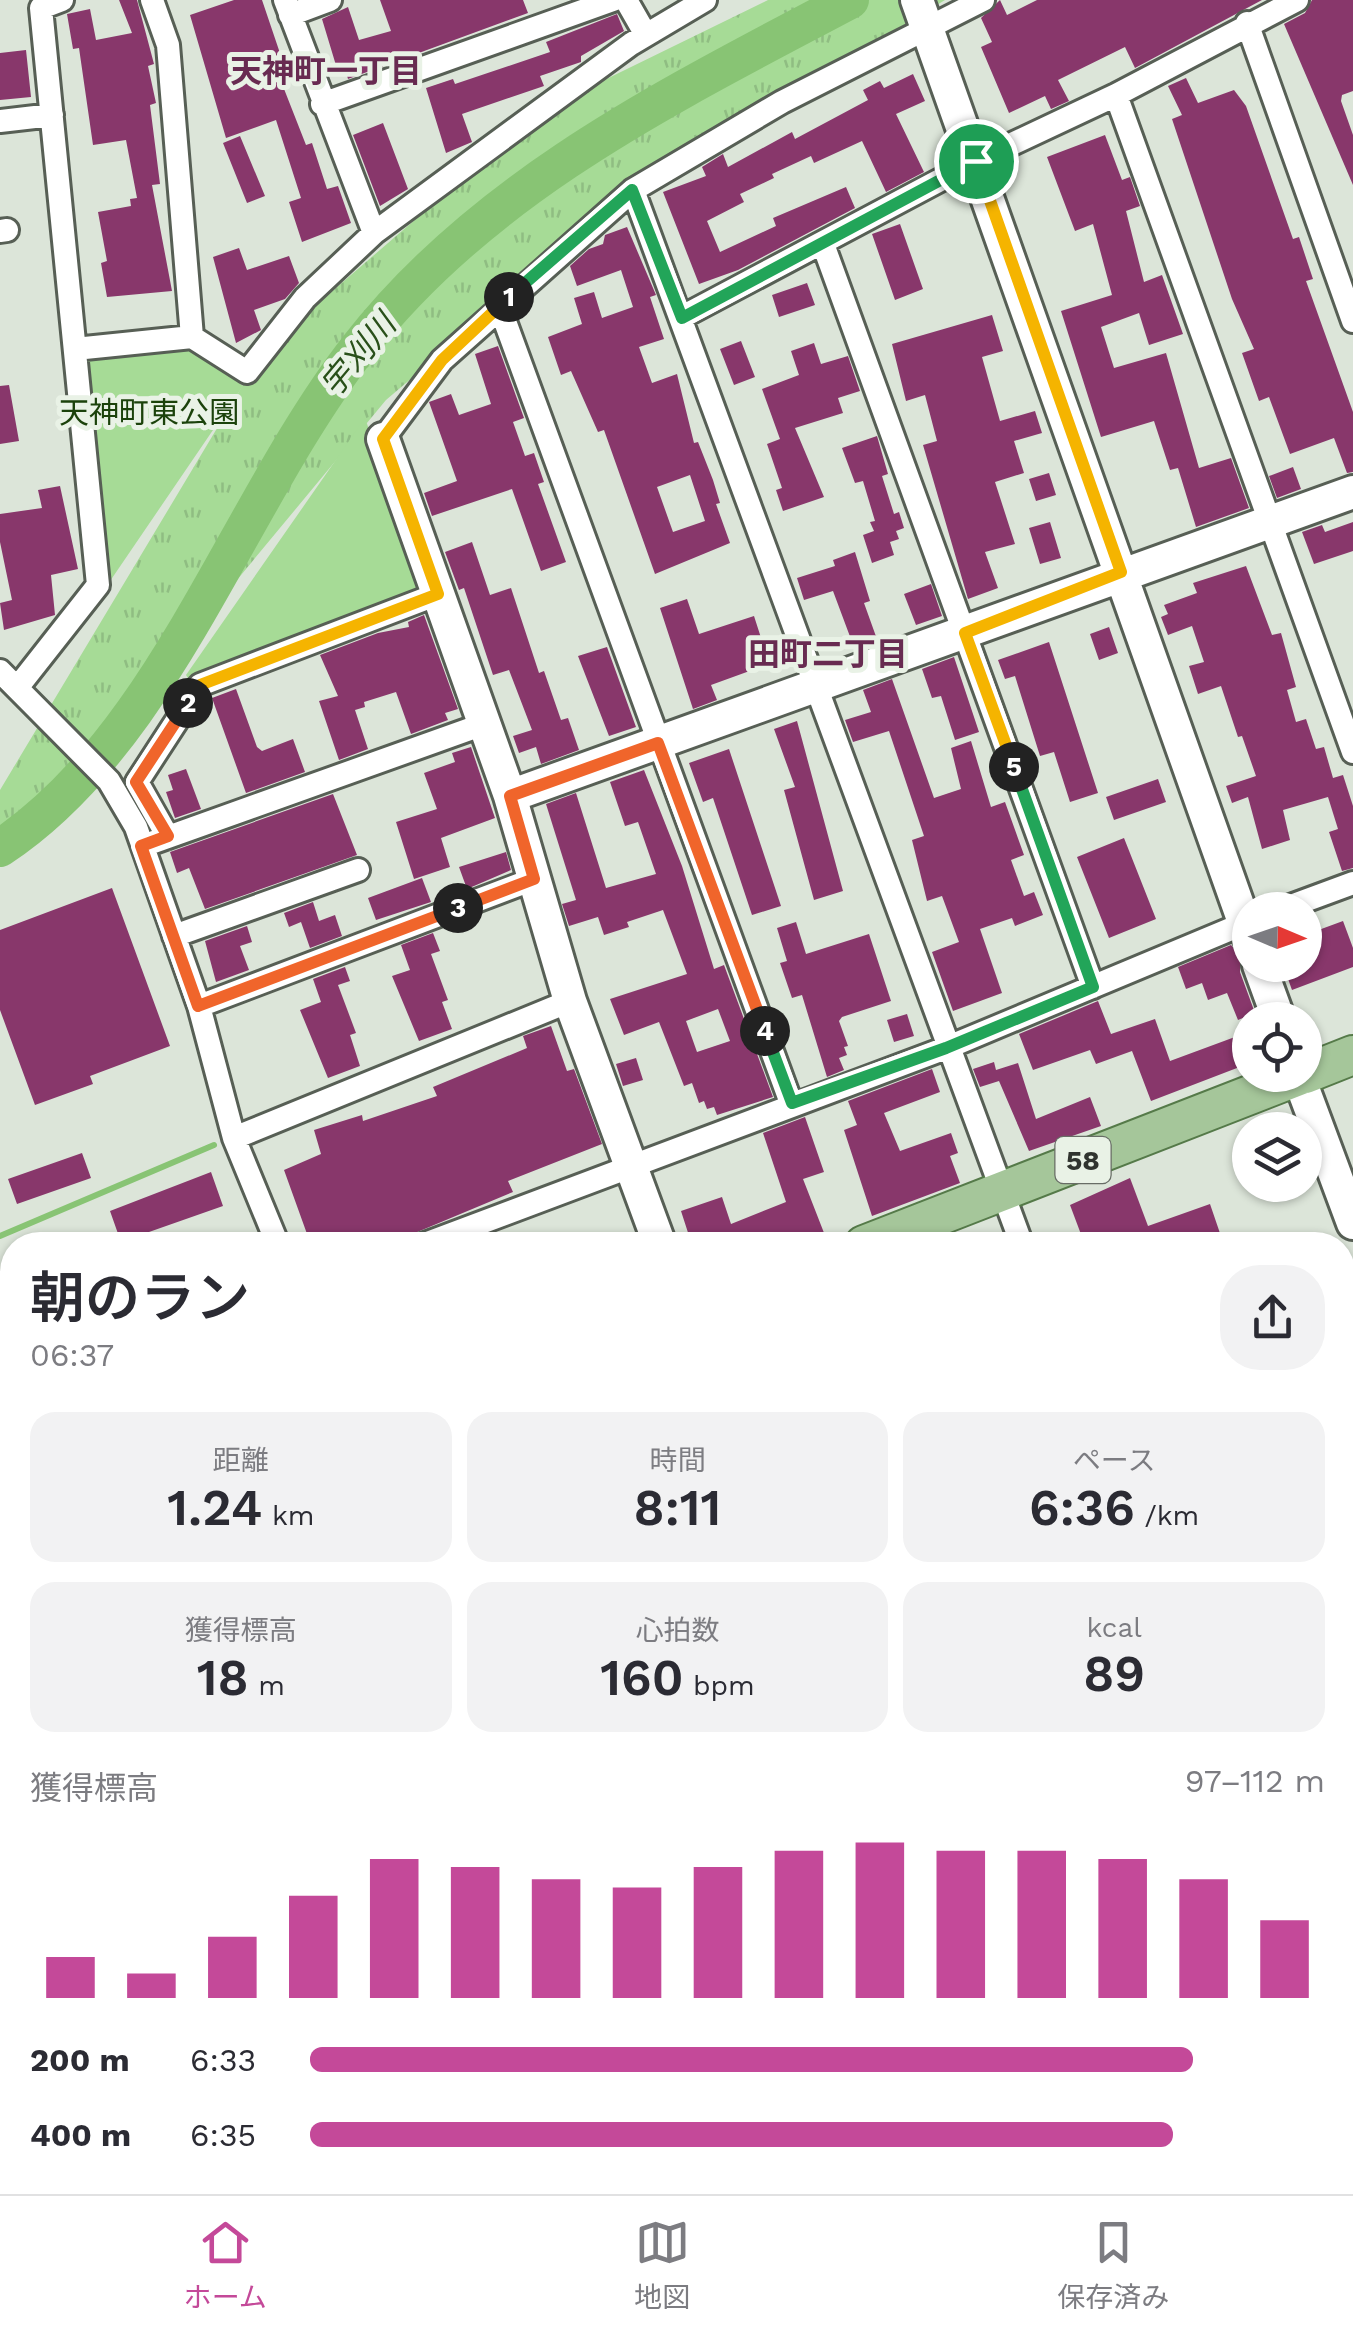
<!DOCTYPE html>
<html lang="ja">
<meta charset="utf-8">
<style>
body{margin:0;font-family:"Work Sans","Noto Sans JP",sans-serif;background:#f2f2f3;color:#2b2b33;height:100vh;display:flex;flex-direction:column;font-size:38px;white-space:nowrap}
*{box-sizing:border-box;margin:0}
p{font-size:32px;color:#7c7c81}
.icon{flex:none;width:55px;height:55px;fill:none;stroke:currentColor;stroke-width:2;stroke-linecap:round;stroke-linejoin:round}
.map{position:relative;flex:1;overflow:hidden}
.sheet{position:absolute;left:0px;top:1232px;width:1355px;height:962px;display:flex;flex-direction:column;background:#fff;border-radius:40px 40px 0 0;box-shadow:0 2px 8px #0004}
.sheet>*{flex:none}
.needle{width:65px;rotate:92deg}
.tools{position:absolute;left:1232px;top:892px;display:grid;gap:20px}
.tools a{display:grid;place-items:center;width:90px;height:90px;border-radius:50%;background:#fff;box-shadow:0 2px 8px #0004;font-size:50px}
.pin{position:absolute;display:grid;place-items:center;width:85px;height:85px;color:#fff;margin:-42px;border:5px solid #fff;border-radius:50%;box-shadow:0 2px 10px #0007}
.km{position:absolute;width:50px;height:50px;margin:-25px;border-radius:50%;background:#222;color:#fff;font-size:28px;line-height:50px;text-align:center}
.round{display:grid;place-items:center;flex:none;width:105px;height:105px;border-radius:40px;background:#f2f2f3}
.summary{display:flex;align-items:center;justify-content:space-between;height:170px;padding:0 30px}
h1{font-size:55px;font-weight:600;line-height:75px}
.figures{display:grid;grid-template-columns:repeat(3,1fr);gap:15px;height:170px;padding:10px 30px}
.figures div{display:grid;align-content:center;border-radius:25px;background:#f2f2f3;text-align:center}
.figures b{font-size:50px;font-weight:600}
.figures small{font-size:28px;font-weight:400}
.figures p{font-size:28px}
.chart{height:280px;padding:20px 30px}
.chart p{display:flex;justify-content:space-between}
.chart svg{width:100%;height:180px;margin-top:10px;stroke:#c44999;stroke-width:6}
ul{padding:0 30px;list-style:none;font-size:32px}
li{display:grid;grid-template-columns:160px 120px 1fr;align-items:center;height:75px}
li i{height:25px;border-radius:12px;background:#c44999}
.tab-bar{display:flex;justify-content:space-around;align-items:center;height:140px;border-top:2px solid #e1e1e2;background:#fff;font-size:28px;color:#7c7c81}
.tab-bar a{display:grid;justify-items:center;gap:5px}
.tab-bar .active{color:#c44999}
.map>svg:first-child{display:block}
</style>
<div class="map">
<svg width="1353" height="2194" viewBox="0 0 1353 2194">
<defs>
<pattern id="grass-tufts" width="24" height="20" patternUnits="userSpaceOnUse" patternTransform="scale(2.5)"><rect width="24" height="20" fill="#a6db96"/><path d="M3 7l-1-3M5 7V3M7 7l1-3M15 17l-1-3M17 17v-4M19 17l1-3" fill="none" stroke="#8fbd82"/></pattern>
</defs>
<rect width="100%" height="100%" fill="#dce5d9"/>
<!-- grass -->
<path fill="url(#grass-tufts)" d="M 768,0 L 945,0 L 633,190 L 386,400 L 0,866 L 0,790 L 264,350 L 541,111 Z"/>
<!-- green -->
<path fill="#a6db96" d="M 191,347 L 243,386 L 106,587 L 83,367 L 90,359 Z
M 365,418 L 424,587 L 421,595 L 189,680 L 186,675 Z"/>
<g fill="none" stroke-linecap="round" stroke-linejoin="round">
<!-- stream -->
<path stroke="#88c474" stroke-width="6" d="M 0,1236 L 214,1145"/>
<!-- river -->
<path stroke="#88c474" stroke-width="38" d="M 0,848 C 166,738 238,501 359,347 C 485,185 673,94 850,0
M 0,1990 L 12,1997"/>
</g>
<!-- building -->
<path fill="#88376b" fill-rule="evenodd" d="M 119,0 L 137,0 L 154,64 L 148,66 L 156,103 L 150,105 L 160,184 L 152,185 L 172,291 L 107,297 L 101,263 L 107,261 L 98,212 L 131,206 L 130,199 L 137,198 L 126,140 L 93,145 L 79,48 L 73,49 L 67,14 L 90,9 L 96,40 L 132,33 Z
M 234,0 L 262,0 L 285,68 L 277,71 L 306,145 L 312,143 L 327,189 L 338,186 L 351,223 L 302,242 L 289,202 L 301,198 L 276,120 L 226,138 L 190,15 Z
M 380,0 L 523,0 L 528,13 L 348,79 L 345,69 L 338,72 L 322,19 L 348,7 L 359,40 L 391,31 Z
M 1000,0 L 1007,15 L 1037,0 L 1262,0 L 1135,68 L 1125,47 L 1058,80 L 1069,101 L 1051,109 L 1045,96 L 1009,113 L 981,47 L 992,42 L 981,18 Z
M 1312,0 L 1353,0 L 1353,91 L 1342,95 L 1341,101 L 1353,135 L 1353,185 L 1284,24 L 1305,13 Z
M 617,14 L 624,31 L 581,56 L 581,62 L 540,76 L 544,86 L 462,114 L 472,142 L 446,153 L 426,88 L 453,79 L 455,84 L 550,52 L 546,42 Z
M 26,50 L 31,97 L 0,100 L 0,53 Z
M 913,74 L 925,101 L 896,114 L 924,172 L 886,192 L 862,141 L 814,163 L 811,156 L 772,174 L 774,178 L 740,194 L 744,202 L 707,221 L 720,252 L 776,226 L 773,218 L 846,187 L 855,208 L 738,270 L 699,284 L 663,192 L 706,176 L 702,167 L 723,154 L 728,167 L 792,132 L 795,139 L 868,100 L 863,90 L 880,81 L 884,88 Z
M 1186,78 L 1198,103 L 1234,90 L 1246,106 L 1293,239 L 1299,237 L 1313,279 L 1306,281 L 1353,412 L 1353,472 L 1347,473 L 1334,438 L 1290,454 L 1269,397 L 1259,401 L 1242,353 L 1254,349 L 1232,299 L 1172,119 L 1182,115 L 1168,86 Z
M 383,123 L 408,189 L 380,206 L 353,135 Z
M 1105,135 L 1122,180 L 1130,177 L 1140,206 L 1126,211 L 1144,282 L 1162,275 L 1183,334 L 1149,345 L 1139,313 L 1101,327 L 1114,368 L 1166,353 L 1199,468 L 1231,458 L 1249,508 L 1196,527 L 1178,468 L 1170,470 L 1154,421 L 1101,437 L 1061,311 L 1112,295 L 1093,224 L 1075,231 L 1047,157 Z
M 240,136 L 265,196 L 247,203 L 223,143 Z
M 900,224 L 923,289 L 895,300 L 872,234 Z
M 627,227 L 656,295 L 650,297 L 664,339 L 639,347 L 652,383 L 677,374 L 694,443 L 698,442 L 713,480 L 720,503 L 716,504 L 730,543 L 655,574 L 604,430 L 598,432 L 571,371 L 561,375 L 548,337 L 582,324 L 574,298 L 594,292 L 602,318 L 633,307 L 621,270 L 577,286 L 570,266 L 589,249 L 603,244 L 605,235 ZM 690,475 L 705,521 L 673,532 L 657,487 Z
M 239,248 L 247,270 L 289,256 L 299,283 L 285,299 L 254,310 L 261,330 L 236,343 L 213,257 Z
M 807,283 L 815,305 L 779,317 L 772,295 Z
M 992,315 L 1003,351 L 982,357 L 1000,421 L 1035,411 L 1042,433 L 1014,441 L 1024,473 L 995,482 L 1015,544 L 985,552 L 998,588 L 968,599 L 923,445 L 937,441 L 925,395 L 906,401 L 892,344 Z
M 741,341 L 755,377 L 734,385 L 720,349 Z
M 814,343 L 821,364 L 848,356 L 860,391 L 838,398 L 843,413 L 795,428 L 824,497 L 783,511 L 776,490 L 782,488 L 767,444 L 780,439 L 762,389 L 799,375 L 791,351 Z
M 498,346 L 524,418 L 513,422 L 525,456 L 534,453 L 544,482 L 538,484 L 566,562 L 541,571 L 512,489 L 432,516 L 424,493 L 457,481 L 429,402 L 451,394 L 459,415 L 491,404 L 475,354 Z
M 9,385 L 19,441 L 0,444 L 0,386 Z
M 877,436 L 888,474 L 882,476 L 894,514 L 899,512 L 904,528 L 896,531 L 899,539 L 890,542 L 894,555 L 872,563 L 863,535 L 874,531 L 870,522 L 875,521 L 863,481 L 855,483 L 842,448 Z
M 1293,467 L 1301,489 L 1277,498 L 1269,476 Z
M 1049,473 L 1056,495 L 1036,501 L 1029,479 Z
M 60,486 L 78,569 L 51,575 L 55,615 L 4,630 L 0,603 L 12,600 L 0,542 L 0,514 L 42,508 L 38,490 Z
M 1050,522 L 1061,558 L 1040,564 L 1029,528 Z
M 1353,522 L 1353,551 L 1314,564 L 1302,532 L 1322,525 L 1325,532 Z
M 472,542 L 490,595 L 511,588 L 539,673 L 544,671 L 561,720 L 568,718 L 579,750 L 541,764 L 536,747 L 519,753 L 513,736 L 532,730 L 509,670 L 493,675 L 464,588 L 459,590 L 445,552 Z
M 855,552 L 870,601 L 864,603 L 878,642 L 855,650 L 833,591 L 804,600 L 797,578 L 835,566 L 833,560 Z
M 1246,566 L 1272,635 L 1281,633 L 1296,687 L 1287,690 L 1296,722 L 1306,719 L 1316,749 L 1324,747 L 1333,778 L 1343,775 L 1353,806 L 1353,868 L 1342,871 L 1329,832 L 1338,829 L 1328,797 L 1283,810 L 1290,840 L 1262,849 L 1248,797 L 1232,803 L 1226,786 L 1256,776 L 1242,736 L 1238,737 L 1221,686 L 1198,694 L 1189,666 L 1204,662 L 1192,626 L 1168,635 L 1161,617 L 1168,614 L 1164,605 L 1197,593 L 1193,583 Z
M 931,584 L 942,616 L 916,625 L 904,594 Z
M 687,599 L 699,634 L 754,616 L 763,644 L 774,641 L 780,660 L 711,685 L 717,700 L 693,709 L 660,608 Z
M 424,615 L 458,709 L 445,713 L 448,720 L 411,734 L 396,692 L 364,702 L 365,707 L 355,710 L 368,749 L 339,760 L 319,701 L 338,696 L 320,655 L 378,633 L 409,627 L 408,622 Z
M 1109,627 L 1118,653 L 1099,660 L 1090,634 Z
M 1049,642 L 1098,793 L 1070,802 L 1054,752 L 1040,756 L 1015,676 L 1005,679 L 998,660 Z
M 607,647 L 636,727 L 609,736 L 578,656 Z
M 954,657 L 979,732 L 955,740 L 941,696 L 932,698 L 922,669 Z
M 892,679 L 934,798 L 961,789 L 951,748 L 971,741 L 991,807 L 1005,802 L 1024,855 L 1011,860 L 1024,896 L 1034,892 L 1043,915 L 1015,926 L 1012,918 L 980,929 L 1002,993 L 953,1011 L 932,952 L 959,942 L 942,896 L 927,901 L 912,840 L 924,836 L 889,731 L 853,742 L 845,720 L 871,712 L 863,690 Z
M 236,689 L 257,747 L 262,751 L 293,739 L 305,772 L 246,793 L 212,698 Z
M 797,721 L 843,891 L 814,900 L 784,790 L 795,787 L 774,729 Z
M 471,747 L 495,818 L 441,838 L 450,867 L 414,879 L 396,822 L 437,809 L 424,773 L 455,762 L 452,753 Z
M 729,749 L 781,906 L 752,915 L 713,798 L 703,802 L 689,763 Z
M 186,769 L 201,809 L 175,818 L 166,792 L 173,790 L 168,775 Z
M 644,770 L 682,866 L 714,969 L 724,965 L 773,1097 L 717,1115 L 714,1107 L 707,1109 L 704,1101 L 699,1103 L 692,1083 L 684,1086 L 659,1022 L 624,1035 L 610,999 L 687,974 L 663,910 L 627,922 L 629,927 L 604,935 L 598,917 L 569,926 L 562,904 L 576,900 L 546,804 L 576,793 L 606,888 L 656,874 L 638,822 L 625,826 L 610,782 ZM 718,1009 L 730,1041 L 697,1052 L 686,1021 Z
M 1158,779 L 1166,802 L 1114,820 L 1106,797 Z
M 333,794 L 357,855 L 205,909 L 189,868 L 177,873 L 170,852 Z
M 1124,838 L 1156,919 L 1109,938 L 1077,857 Z
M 506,852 L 511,870 L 467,889 L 459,867 Z
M 422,878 L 431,902 L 376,920 L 368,898 Z
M 112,888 L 170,1046 L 90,1076 L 93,1084 L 35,1105 L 0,1010 L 0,930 Z
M 313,902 L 319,921 L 335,915 L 342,936 L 310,948 L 301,922 L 289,927 L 284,913 Z
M 1343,921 L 1353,948 L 1353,967 L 1292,990 L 1283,965 L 1305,965 L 1305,935 Z
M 796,922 L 806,954 L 869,934 L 891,1001 L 842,1017 L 839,1021 L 848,1046 L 844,1047 L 847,1055 L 839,1058 L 844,1070 L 827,1077 L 802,995 L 792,998 L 780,963 L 787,961 L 777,928 Z
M 247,926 L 252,942 L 240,946 L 249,970 L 216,982 L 205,941 Z
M 433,933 L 440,951 L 431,954 L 448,1000 L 442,1002 L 452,1029 L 419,1041 L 392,976 L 410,970 L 401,945 Z
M 1231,945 L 1241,957 L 1240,972 L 1255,1013 L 1238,1020 L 1227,993 L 1208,1000 L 1202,983 L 1186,989 L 1178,967 Z
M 345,967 L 350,981 L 338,985 L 356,1033 L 350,1035 L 360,1066 L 328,1078 L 300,1010 L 321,1002 L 313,979 Z
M 1098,1001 L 1111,1034 L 1155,1019 L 1170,1061 L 1243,1034 L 1250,1063 L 1151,1101 L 1132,1051 L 1096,1064 L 1090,1050 L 1033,1070 L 1019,1034 Z
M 907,1014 L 914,1036 L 894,1042 L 887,1020 Z
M 551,1026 L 567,1071 L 574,1069 L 602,1144 L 508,1181 L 513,1192 L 391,1243 L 388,1233 L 352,1245 L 311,1245 L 284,1170 L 321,1154 L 314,1130 L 362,1115 L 363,1121 L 437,1096 L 433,1087 L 527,1048 L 523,1036 Z
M 636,1058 L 643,1080 L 623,1086 L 616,1064 Z
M 994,1062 L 996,1070 L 1018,1063 L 1036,1119 L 1090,1097 L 1101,1126 L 1029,1151 L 999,1081 L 980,1087 L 973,1069 Z
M 932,1069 L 940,1092 L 884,1113 L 900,1151 L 951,1133 L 958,1153 L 950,1156 L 960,1183 L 872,1216 L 844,1130 L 857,1125 L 848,1101 Z
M 805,1117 L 824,1172 L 803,1179 L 826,1238 L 809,1245 L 692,1245 L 681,1211 L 722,1197 L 731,1224 L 786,1202 L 763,1133 Z
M 82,1153 L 91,1178 L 17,1204 L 8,1179 Z
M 211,1172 L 223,1206 L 149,1232 L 154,1245 L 122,1245 L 110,1211 Z
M 1130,1178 L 1148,1226 L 1210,1204 L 1224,1245 L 1085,1245 L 1070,1205 Z"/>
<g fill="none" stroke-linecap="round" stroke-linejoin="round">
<defs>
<path id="lane" d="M 0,2126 L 12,2167
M 17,2182 L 21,2194
M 83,2182 L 86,2194"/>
<path id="street" d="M 152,0 L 168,45 L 192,337
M 626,0 L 646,35
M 290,15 L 330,0
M 1247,23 L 1353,321
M 1116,95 L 1353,752
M 322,104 L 613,0
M 0,121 L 52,115
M 633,190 L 1022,1245
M 0,231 L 7,230
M 374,233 L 631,44 L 705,0
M 823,244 L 1093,987
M 499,305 L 791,1103
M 682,317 L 976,161 L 1116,95 L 1297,0
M 75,349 L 192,337 L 247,372 L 305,298 L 374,233 L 285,0
M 383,439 L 442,360 L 633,190 L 782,102 L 983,0
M 0,671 L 109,781 L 136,827 L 199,1006 L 234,1138 L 278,1245
M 17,688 L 98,585 L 41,8 L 62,0
M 168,837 L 137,782 L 200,685 L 438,594
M 154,842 L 484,724
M 1280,910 L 1353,883
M 174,936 L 358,870
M 199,1006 L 534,879
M 234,1138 L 570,1001
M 422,1245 L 946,1048 L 1250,921
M 1342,1354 L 1353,1350
M 1342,1688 L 1353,1717
M 0,1797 L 12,1832
M 0,2047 L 12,2054
M 1342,2088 L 1353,2085
M 1342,2168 L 1352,2194
M 243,2182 L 266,2194
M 439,2182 L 461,2194
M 528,2182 L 532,2194
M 690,2182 L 694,2194
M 842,2182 L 846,2194
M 1060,2194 L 1090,2182"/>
<path id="secondary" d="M 917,0 L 1250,939
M 383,439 L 510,796 L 570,1001 L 660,1245
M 510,796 L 1353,492
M 1259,965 L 1279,1020
M 1298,1075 L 1353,1223
M 0,1349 L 12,1378
M 0,1560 L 12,1556
M 354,2182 L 359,2194
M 1000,2182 L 1004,2194"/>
<path id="primary" d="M 1305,1074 L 1353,1055
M 864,1245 L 1301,1075"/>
</defs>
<!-- lane casing -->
<use href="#lane" stroke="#575f55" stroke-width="16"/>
<!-- street casing -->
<use href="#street" stroke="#575f55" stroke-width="28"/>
<!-- secondary casing -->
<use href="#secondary" stroke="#575f55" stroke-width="38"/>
<!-- primary casing -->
<use href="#primary" stroke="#557a49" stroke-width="42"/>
<!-- lane -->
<use href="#lane" stroke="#fff" stroke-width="11"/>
<!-- street -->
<use href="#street" stroke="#fff" stroke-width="22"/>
<!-- secondary -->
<use href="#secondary" stroke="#fff" stroke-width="32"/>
<!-- primary -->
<use href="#primary" stroke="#a5c69a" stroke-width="38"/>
</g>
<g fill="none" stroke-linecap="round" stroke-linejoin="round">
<defs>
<path id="split-1" d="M 509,297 L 632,190 L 682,318 L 976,161"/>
<path id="split-2" d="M 188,703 L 200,685 L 438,594 L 383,439 L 442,360 L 509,297"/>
<path id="split-3" d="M 188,703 L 136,782 L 168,836 L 141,846 L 198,1006 L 458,908"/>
<path id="split-4" d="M 458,908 L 534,879 L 510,796 L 658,743 L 765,1031"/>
<path id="split-5" d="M 765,1031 L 792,1103 L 946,1048 L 1093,987 L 1014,767"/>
<path id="split-6" d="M 976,161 L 1121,572 L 965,633 L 1014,767"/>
</defs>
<!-- split-1 casing -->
<use href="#split-1" stroke="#fff" stroke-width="20"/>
<!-- split-2 casing -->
<use href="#split-2" stroke="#fff" stroke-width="20"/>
<!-- split-3 casing -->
<use href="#split-3" stroke="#fff" stroke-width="20"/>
<!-- split-4 casing -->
<use href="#split-4" stroke="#fff" stroke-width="20"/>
<!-- split-5 casing -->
<use href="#split-5" stroke="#fff" stroke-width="20"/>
<!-- split-6 casing -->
<use href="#split-6" stroke="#fff" stroke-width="20"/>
<!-- split-1 -->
<use href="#split-1" stroke="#22a559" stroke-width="12"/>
<!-- split-2 -->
<use href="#split-2" stroke="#f5b400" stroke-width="12"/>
<!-- split-3 -->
<use href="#split-3" stroke="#f0652b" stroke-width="12"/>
<!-- split-4 -->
<use href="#split-4" stroke="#f0652b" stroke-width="12"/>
<!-- split-5 -->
<use href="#split-5" stroke="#22a559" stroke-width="12"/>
<!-- split-6 -->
<use href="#split-6" stroke="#f5b400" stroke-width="12"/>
</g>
<g text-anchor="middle" stroke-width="10" stroke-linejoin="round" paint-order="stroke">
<!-- shield labels -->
<rect fill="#e9f2e6" stroke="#686d66" stroke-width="2.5" x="1055.5" y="1137" width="55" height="46" rx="8"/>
<g font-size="28" font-weight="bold" fill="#30342f">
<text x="1083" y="1170">58</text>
</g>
<!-- park labels -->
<g font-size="30" fill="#1b420b" stroke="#e9f2e6">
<text x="149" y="423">天神町東公園</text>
</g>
<!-- neighbourhood labels -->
<g font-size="32" font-weight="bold" fill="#682b51" stroke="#e9f2e6">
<text x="326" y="82">天神町一丁目</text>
<text x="828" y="665">田町二丁目</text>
</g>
<!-- water labels -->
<g font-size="32" font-style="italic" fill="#29501a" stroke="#e9f2e6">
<text transform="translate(358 355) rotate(-50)" y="11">宇刈川</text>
</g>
</g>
</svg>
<div class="tools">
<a><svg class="needle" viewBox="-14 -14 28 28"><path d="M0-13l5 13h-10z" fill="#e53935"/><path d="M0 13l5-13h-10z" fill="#7c7c81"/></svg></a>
<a><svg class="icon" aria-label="locate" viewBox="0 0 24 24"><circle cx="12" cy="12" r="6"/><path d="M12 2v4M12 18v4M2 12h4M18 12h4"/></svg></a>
<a><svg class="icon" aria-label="layers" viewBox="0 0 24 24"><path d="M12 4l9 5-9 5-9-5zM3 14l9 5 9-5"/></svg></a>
</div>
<div class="pin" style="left:976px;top:161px;background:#1e9e55"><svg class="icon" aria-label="arrive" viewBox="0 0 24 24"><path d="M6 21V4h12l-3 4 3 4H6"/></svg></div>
<b class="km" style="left:509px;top:297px">1</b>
<b class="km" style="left:188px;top:703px">2</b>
<b class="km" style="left:458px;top:908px">3</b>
<b class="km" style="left:765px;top:1031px">4</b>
<b class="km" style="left:1014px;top:767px">5</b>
<section class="sheet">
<div class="summary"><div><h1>朝のラン</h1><p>06:37</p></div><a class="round"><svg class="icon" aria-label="share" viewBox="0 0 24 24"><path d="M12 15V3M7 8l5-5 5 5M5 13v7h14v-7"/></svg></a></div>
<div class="figures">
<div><p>距離</p><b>1.24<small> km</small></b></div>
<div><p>時間</p><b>8:11</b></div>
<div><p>ペース</p><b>6:36<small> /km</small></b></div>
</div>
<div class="figures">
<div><p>獲得標高</p><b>18<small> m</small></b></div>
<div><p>心拍数</p><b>160<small> bpm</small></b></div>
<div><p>kcal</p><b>89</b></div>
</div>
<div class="chart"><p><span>獲得標高</span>97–112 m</p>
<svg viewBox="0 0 160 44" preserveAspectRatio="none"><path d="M5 44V34M15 44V38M25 44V29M35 44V19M45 44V10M55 44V12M65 44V15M75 44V17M85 44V12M95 44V8M105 44V6M115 44V8M125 44V8M135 44V10M145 44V15M155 44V25"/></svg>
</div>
<ul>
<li><b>200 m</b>6:33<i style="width:87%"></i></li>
<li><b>400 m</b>6:35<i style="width:85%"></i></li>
</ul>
</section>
</div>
<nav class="tab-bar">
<a class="active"><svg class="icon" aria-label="home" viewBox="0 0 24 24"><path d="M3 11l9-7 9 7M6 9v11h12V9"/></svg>ホーム</a>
<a><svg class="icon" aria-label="map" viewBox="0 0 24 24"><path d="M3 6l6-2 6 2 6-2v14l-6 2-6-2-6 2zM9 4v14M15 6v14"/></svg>地図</a>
<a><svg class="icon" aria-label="saved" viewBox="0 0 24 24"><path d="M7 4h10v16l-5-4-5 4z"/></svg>保存済み</a>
</nav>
